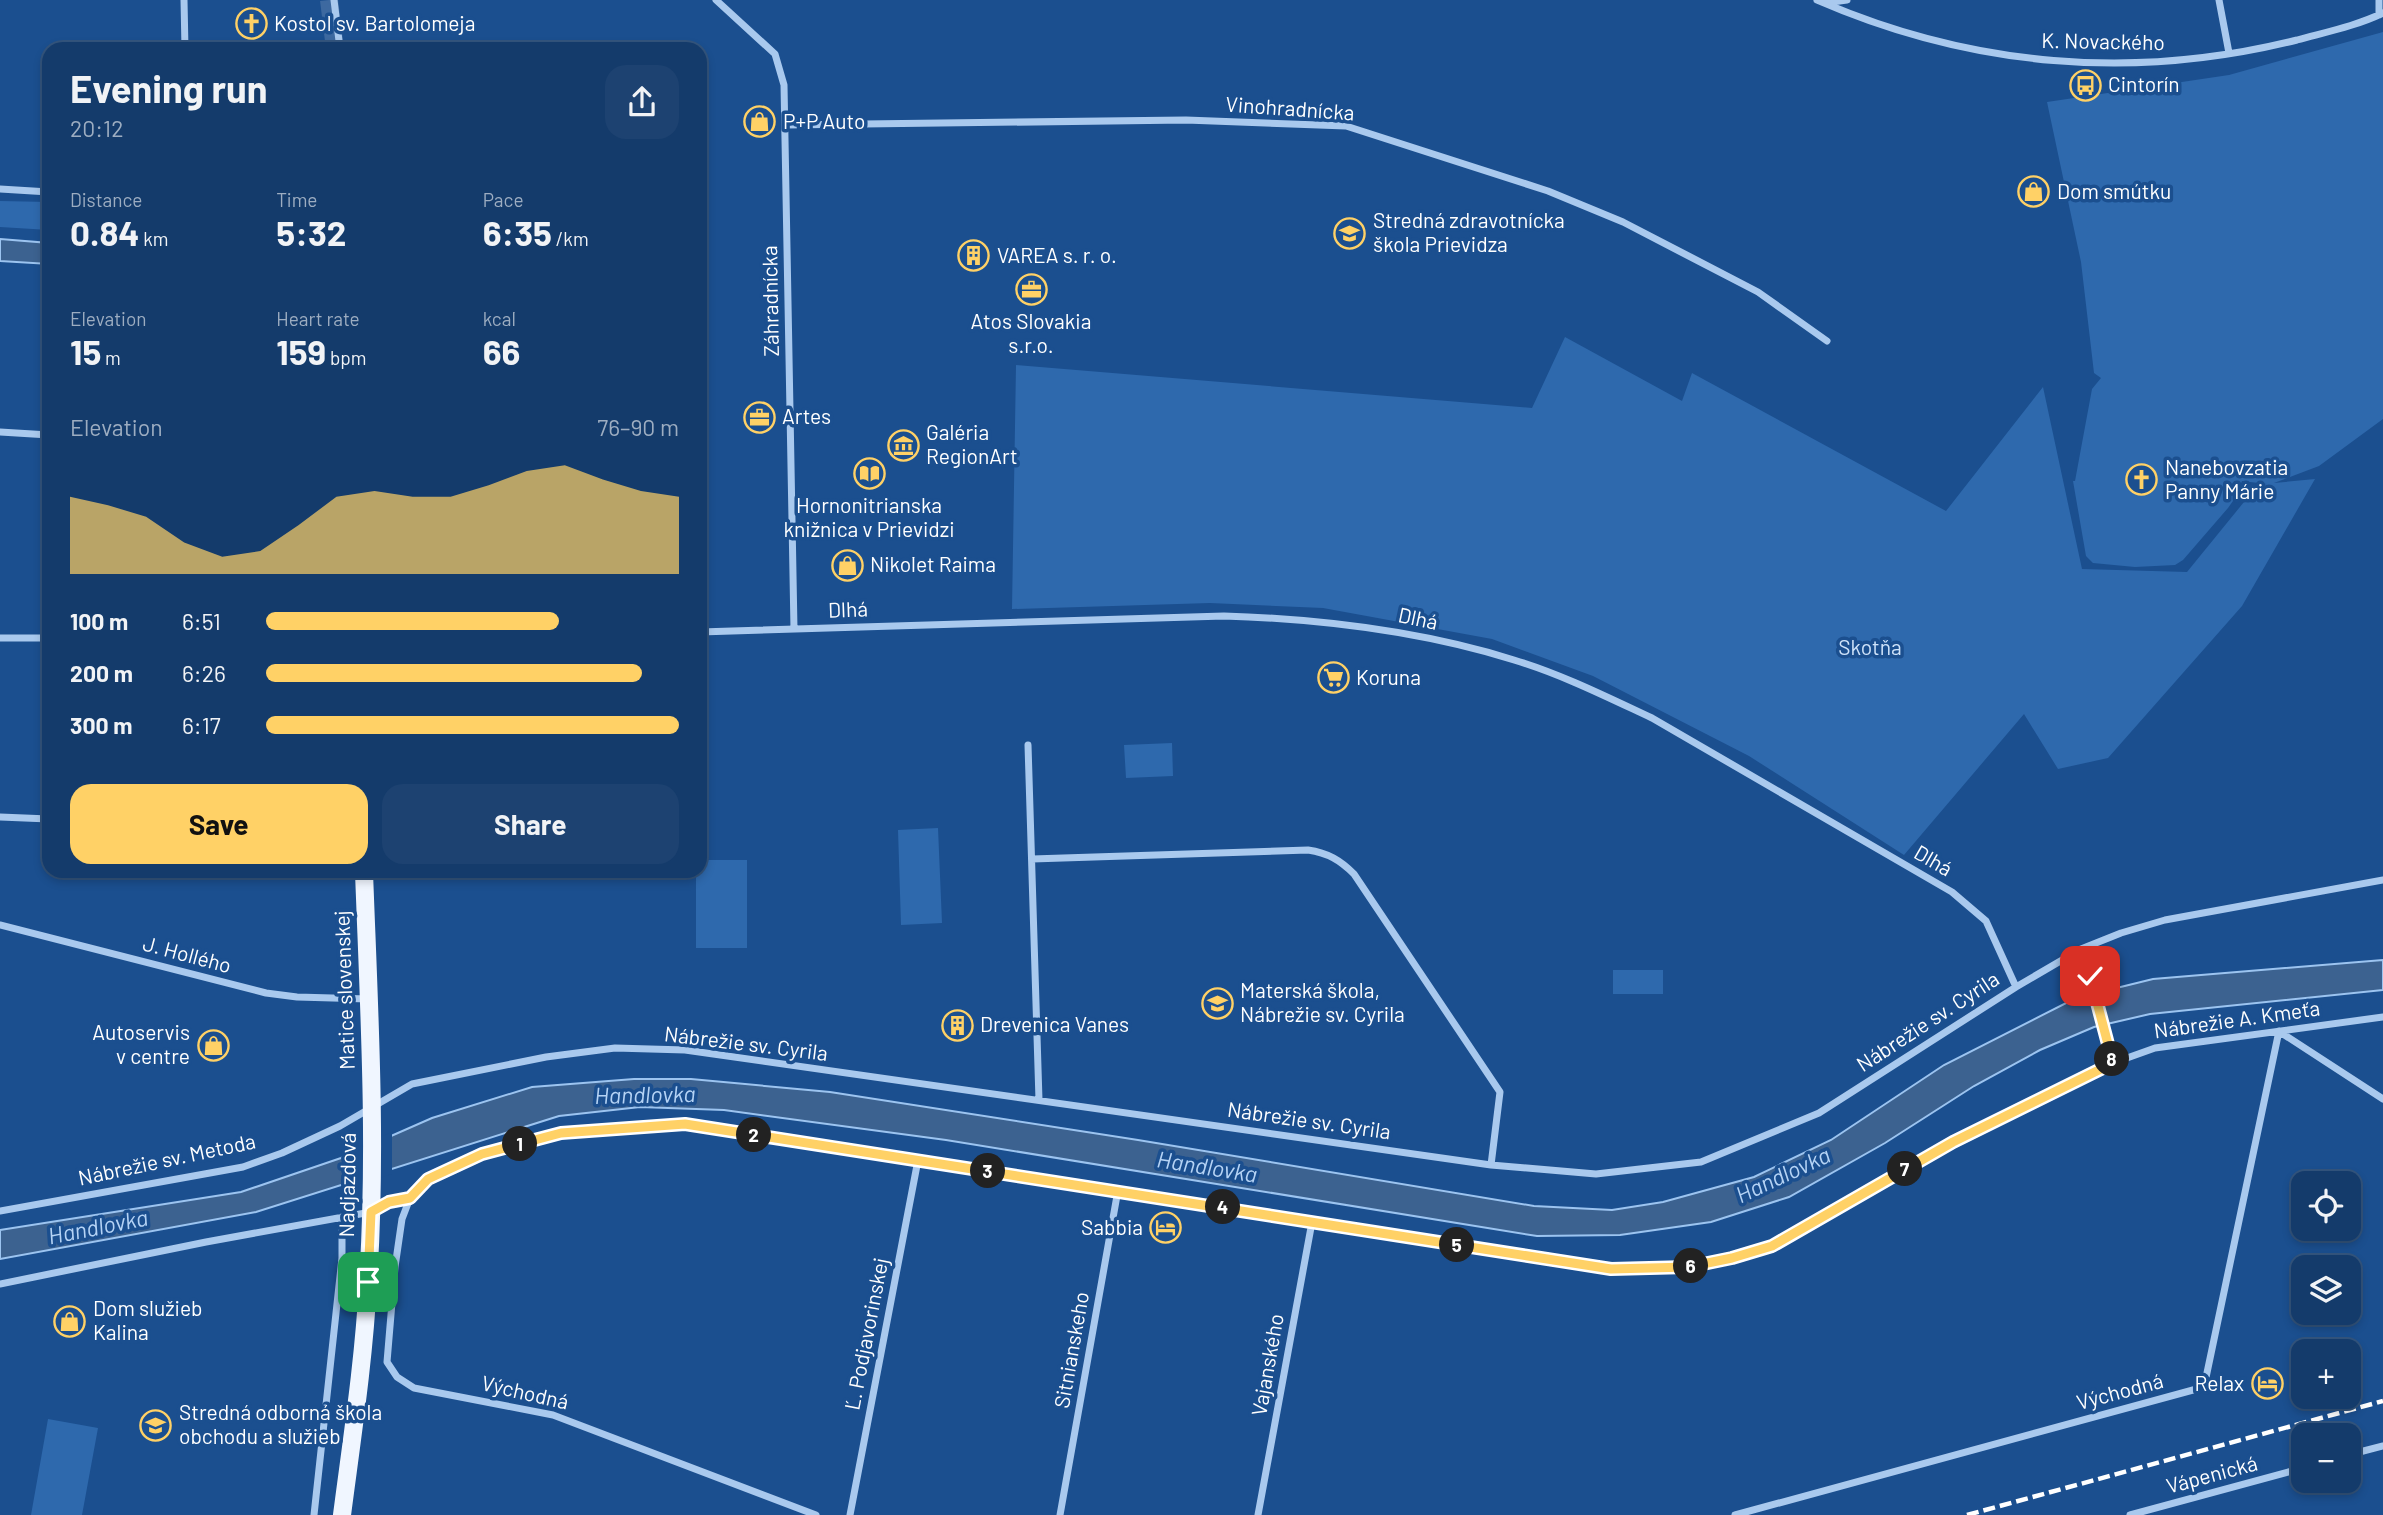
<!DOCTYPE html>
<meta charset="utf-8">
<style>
body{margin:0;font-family:Barlow,sans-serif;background:#1d4271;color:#f1f3f6;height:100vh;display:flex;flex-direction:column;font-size:26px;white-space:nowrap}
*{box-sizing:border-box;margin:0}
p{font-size:23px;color:#9dadc1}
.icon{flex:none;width:38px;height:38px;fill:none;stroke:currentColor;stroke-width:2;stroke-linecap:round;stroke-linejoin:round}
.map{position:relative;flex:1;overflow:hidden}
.panel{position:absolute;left:42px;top:42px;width:665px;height:836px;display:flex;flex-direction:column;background:#143b6b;border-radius:21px;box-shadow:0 4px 10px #0003,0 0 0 2px #33557e}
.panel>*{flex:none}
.controls{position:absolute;left:2291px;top:1171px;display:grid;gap:14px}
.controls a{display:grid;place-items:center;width:70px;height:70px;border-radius:14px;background:#143b6b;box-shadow:0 4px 10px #0003,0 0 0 2px #33557e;font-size:35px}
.pin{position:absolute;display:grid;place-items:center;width:60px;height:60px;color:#fff;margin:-30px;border-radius:14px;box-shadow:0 4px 10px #0006}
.km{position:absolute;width:35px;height:35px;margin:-18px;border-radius:50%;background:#222;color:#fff;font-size:19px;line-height:35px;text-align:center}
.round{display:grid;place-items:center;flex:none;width:74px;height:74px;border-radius:21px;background:#1d4271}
.head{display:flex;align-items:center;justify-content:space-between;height:119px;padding:0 28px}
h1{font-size:38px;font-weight:700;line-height:52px}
.metrics{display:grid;grid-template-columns:repeat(3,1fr);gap:10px;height:119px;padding:7px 28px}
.metrics div{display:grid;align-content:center}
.metrics b{font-size:35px;font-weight:700}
.metrics small{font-size:19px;font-weight:400}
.metrics p{font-size:19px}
.chart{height:196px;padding:14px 28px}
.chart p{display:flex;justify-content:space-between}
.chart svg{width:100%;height:126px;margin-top:7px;fill:#ffd166;opacity:.7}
.button{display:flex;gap:14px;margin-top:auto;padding:14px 28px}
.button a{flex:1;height:80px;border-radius:21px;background:#ffd166;color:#111;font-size:28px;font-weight:700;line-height:80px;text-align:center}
.button a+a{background:#1d4271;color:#f1f3f6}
ul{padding:0 28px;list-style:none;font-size:23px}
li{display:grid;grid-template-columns:112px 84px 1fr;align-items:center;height:52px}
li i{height:18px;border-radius:9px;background:#ffd166}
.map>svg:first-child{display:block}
</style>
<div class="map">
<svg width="2383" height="1515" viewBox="0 0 2383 1515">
<rect width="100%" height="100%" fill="#1b4f8f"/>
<!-- green -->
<path fill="#2e69ad" d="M 2383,32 L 2383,419 L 2319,466 L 2274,483 L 2315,479 L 2242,606 L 2108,758 L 2058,769 L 2024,714 L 1904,855 L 1749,756 L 1593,676 L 1492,639 L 1323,608 L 1210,603 L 1012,609 L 1016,365 L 1532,408 L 1565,337 L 1682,401 L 1692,373 L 1946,511 L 2043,387 L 2082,569 L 2187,572 L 2257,486 L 2267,484 L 2242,481 L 2238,490 L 2240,491 L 2228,508 L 2183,560 L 2175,565 L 2135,567 L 2093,563 L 2086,556 L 2073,481 L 2075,481 L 2092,389 L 2101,378 L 2094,373 L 2081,262 L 2047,102 L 2229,75 Z
M 0,201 L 49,202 L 49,230 L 0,227 Z
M 1172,743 L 1173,776 L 1126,778 L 1124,745 Z
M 938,828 L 942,923 L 901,925 L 898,830 Z
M 700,860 L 747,860 L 747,948 L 696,948 L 696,872 L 700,872 Z
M 1613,970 L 1663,970 L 1663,994 L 1613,994 Z
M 48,1419 L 98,1428 L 82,1515 L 31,1515 Z"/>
<!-- water -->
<path fill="#3c6290" stroke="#9cc4f0" stroke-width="2" d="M 0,239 L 49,243 L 49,264 L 0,261 Z
M 2383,960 L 2383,990 L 2150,1014 L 2094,1027 L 2040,1050 L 1974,1086 L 1885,1143 L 1789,1197 L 1711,1222 L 1620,1235 L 1537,1236 L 946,1140 L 724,1110 L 640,1107 L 559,1116 L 256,1212 L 0,1259 L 0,1230 L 241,1192 L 341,1158 L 432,1118 L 532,1087 L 634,1079 L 691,1079 L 830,1092 L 1138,1140 L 1534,1206 L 1612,1210 L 1663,1202 L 1754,1177 L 1831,1140 L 1944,1065 L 2076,998 L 2153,979 Z"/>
<!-- pier -->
<path fill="#1b4f8f" d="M 392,1132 L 392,1174 L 353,1186 L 352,1150 Z"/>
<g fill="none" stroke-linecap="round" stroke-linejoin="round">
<!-- primary-tunnel -->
<path stroke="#3d69a0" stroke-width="18" stroke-dasharray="18 9" stroke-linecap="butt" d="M 329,0 L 335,49"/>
<!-- street -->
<path stroke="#a9c9ee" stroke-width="7" d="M 184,0 L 185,49
M 334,0 L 340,49
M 716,0 L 775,54 L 784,85 L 794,629
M 1817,0 C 1971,67 2134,81 2297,40 C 2326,32 2356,26 2383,13
M 2219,0 L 2229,53
M 1825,3 L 1847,0
M 2379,15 L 2379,0
M 786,125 L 1186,120 L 1346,126 L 1548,191 L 1623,222 L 1758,292 L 1827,341
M 0,189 L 49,192
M 0,432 L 49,435
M 700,632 L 1224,616 C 1322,619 1421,631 1514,660 C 1561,674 1607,697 1652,718 L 1952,892 L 1986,921 L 2016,987
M 0,638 L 49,638
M 1028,745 L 1039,1100
M 0,817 L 49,819
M 1032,859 L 1308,850 C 1328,853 1340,860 1354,874 L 1500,1092 L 1491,1165
M 0,925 L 266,993 L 297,997 L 368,999
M 2081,949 L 2113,1063
M 2280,1032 L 2383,1099
M 410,1198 L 402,1219 L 395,1267 L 387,1362 L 397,1377 L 414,1388 L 553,1415 L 816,1515
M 0,1211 L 243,1167 L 282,1153 L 340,1126 L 412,1084 L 546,1057 L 615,1048 L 685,1050 L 1491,1165 L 1596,1174 L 1701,1162 L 1819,1113 L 2016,987 L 2081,949 L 2121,933 L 2165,920 L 2383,880
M 369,1259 L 395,1267
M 0,1284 L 206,1242 L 371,1212 L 389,1202 L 410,1198 L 428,1179 L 482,1154 L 561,1133 L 685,1124 L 1611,1269 L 1688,1267 L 1772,1246 L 1953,1141 L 2113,1063 L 2155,1048 L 2383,1017
M 2348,1455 L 2383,1446
M 314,1515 L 342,1258 L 342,1217
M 850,1515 L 918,1160
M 1060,1515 L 1118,1190
M 1258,1515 L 1312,1222
M 1735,1515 L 2204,1387 L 2279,1031
M 2130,1515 L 2303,1468"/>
<!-- primary -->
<path stroke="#f0f6ff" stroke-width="18" d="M 342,1515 C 352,1438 364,1360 368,1282 C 377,1145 369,1008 364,872"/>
<!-- rail -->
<path stroke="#fff" stroke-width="4.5" stroke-dasharray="12 5" stroke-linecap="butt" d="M 1967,1515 L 2383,1401"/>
</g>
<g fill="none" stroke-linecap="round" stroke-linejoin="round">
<defs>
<path id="route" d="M 368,1282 L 371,1212 L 389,1202 L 410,1198 L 428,1179 L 482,1154 L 561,1133 L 685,1124 L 1611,1269 L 1688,1267 L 1732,1258 L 1772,1246 L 1953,1142 L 2113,1063 L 2090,976"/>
</defs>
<!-- route casing -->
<use href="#route" stroke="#fff" stroke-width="14"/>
<!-- route -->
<use href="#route" stroke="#ffd166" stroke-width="9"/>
</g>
<!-- icons -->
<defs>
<symbol id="church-ring" viewBox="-11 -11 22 22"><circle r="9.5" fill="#1b4f8f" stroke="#ffd166" stroke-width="1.5"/><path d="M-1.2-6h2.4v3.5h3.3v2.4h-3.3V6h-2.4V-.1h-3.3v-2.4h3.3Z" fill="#ffd166"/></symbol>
<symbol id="bus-ring" viewBox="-11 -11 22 22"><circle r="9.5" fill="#1b4f8f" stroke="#ffd166" stroke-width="1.5"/><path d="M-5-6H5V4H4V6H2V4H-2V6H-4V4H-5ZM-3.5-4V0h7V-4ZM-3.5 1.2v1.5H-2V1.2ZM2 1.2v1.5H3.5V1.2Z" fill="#ffd166"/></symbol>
<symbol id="shop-ring" viewBox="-11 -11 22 22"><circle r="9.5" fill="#1b4f8f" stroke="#ffd166" stroke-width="1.5"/><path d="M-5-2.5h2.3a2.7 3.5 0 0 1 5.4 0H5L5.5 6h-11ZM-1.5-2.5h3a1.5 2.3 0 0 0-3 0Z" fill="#ffd166"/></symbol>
<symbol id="school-ring" viewBox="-11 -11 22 22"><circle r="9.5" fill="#1b4f8f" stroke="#ffd166" stroke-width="1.5"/><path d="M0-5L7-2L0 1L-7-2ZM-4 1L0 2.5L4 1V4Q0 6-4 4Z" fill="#ffd166"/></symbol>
<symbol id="building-ring" viewBox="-11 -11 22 22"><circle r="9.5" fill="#1b4f8f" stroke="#ffd166" stroke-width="1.5"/><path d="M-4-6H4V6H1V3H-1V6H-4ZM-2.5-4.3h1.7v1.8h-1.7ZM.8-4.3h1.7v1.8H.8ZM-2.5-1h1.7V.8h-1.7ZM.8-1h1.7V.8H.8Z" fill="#ffd166"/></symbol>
<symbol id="office-ring" viewBox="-11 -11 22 22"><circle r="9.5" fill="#1b4f8f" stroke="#ffd166" stroke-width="1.5"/><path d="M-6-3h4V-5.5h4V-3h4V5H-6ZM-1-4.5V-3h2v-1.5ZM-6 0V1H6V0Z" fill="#ffd166"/></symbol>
<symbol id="museum-ring" viewBox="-11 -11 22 22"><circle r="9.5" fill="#1b4f8f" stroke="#ffd166" stroke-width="1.5"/><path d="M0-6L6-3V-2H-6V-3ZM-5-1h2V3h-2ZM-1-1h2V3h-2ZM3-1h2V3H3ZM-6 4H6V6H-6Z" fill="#ffd166"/></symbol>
<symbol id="library-ring" viewBox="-11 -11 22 22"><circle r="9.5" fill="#1b4f8f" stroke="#ffd166" stroke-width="1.5"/><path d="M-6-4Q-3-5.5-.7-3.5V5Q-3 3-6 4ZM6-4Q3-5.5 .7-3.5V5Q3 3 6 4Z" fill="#ffd166"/></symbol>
<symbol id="supermarket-ring" viewBox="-11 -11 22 22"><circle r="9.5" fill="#1b4f8f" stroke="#ffd166" stroke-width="1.5"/><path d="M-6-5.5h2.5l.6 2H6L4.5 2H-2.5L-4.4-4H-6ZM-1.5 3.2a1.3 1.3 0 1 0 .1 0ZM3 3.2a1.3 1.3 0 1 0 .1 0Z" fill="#ffd166"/></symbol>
<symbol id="hotel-ring" viewBox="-11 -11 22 22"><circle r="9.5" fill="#1b4f8f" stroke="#ffd166" stroke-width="1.5"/><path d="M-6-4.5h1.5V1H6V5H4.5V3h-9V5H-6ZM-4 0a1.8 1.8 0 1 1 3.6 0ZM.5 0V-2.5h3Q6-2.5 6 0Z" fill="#ffd166"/></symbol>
</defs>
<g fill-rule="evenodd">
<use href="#church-ring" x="234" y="6" width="35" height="35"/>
<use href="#bus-ring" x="2068" y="68" width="35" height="35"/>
<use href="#shop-ring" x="742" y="104" width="35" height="35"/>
<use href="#shop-ring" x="2016" y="174" width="35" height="35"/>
<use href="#school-ring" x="1332" y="216" width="35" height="35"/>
<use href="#building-ring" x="956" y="238" width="35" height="35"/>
<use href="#office-ring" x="1014" y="272" width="35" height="35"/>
<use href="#office-ring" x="742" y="400" width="35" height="35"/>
<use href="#museum-ring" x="886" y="428" width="35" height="35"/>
<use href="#library-ring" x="852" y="456" width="35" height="35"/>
<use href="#church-ring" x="2124" y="462" width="35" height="35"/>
<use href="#shop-ring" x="830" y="548" width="35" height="35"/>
<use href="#supermarket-ring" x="1316" y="660" width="35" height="35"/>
<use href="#school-ring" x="1200" y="986" width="35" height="35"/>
<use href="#building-ring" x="940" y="1008" width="35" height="35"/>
<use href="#shop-ring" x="196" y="1028" width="35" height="35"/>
<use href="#hotel-ring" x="1148" y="1210" width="35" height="35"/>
<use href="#shop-ring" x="52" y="1304" width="35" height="35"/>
<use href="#hotel-ring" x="2250" y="1366" width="35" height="35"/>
<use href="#school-ring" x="138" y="1408" width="35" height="35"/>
</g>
<g text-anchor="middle" stroke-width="7" stroke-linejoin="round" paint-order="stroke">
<!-- poi labels -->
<g font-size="21" fill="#fff" stroke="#1b4f8f" text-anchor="start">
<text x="274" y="31">Kostol sv. Bartolomeja</text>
<text x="2108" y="92">Cintorín</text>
<text x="783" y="129">P+P Auto</text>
<text x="2057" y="199">Dom smútku</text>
<text x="1373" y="228">Stredná zdravotnícka<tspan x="1373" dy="24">škola Prievidza</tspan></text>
<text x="997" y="263">VAREA s. r. o.</text>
<text x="1031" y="329" text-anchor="middle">Atos Slovakia<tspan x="1031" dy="24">s.r.o.</tspan></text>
<text x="782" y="424">Artes</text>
<text x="926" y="440">Galéria<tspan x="926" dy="24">RegionArt</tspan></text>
<text x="2165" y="475">Nanebovzatia<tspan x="2165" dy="24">Panny Márie</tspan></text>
<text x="869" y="513" text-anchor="middle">Hornonitrianska<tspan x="869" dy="24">knižnica v Prievidzi</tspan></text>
<text x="870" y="572">Nikolet Raima</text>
<text x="1356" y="685">Koruna</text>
<text x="1240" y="998">Materská škola,<tspan x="1240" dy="24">Nábrežie sv. Cyrila</tspan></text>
<text x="980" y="1032">Drevenica Vanes</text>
<text x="190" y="1040" text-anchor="end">Autoservis<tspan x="190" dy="24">v centre</tspan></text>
<text x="1143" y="1235" text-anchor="end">Sabbia</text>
<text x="93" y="1316">Dom služieb<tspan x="93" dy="24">Kalina</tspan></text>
<text x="2244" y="1391" text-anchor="end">Relax</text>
<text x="179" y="1420">Stredná odborná škola<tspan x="179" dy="24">obchodu a služieb</tspan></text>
</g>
<!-- street labels -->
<g font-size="21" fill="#fff" stroke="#1b4f8f">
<text transform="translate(2103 42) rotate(1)" y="7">K. Novackého</text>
<text transform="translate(1290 109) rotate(4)" y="7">Vinohradnícka</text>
<text transform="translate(771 301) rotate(-91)" y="7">Záhradnícka</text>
<text transform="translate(848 610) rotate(-2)" y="7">Dlhá</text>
<text transform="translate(1418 619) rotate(12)" y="7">Dlhá</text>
<text transform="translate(1933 861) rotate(30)" y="7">Dlhá</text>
<text transform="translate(187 955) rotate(15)" y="7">J. Hollého</text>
<text transform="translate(345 990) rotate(-92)" y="7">Matice slovenskej</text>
<text transform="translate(2237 1020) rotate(-8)" y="7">Nábrežie A. Kmeťa</text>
<text transform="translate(1928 1022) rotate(-33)" y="7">Nábrežie sv. Cyrila</text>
<text transform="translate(746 1044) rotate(7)" y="7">Nábrežie sv. Cyrila</text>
<text transform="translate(1309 1121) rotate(8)" y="7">Nábrežie sv. Cyrila</text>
<text transform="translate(167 1160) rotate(-12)" y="7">Nábrežie sv. Metoda</text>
<text transform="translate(348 1185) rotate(-89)" y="7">Nadjazdová</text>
<text transform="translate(867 1334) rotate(-79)" y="7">Ľ. Podjavorinskej</text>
<text transform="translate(1072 1350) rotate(-80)" y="7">Sitnianskeho</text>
<text transform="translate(1268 1365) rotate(-80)" y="7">Vajanského</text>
<text transform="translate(2120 1392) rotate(-15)" y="7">Východná</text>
<text transform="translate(525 1393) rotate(13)" y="7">Východná</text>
<text transform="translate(2212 1475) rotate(-15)" y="7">Vápenická</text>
</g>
<!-- park labels -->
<g font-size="21" fill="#cfe3fa" stroke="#1b4f8f">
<text x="1870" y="655">Skotňa</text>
</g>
<!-- water labels -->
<g font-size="23" font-style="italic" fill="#b5d3f5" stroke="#1b4f8f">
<text transform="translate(645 1095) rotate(-1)" y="8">Handlovka</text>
<text transform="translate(1207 1167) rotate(9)" y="8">Handlovka</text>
<text transform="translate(1783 1175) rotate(-25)" y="8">Handlovka</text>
<text transform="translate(98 1227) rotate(-11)" y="8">Handlovka</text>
</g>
</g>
</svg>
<div class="controls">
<a><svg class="icon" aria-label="locate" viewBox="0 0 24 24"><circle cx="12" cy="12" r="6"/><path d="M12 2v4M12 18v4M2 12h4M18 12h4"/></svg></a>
<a><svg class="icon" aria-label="layers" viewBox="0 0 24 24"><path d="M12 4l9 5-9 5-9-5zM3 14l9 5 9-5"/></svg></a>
<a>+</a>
<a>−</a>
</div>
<div class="pin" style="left:368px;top:1282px;background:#1e9e55"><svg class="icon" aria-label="arrive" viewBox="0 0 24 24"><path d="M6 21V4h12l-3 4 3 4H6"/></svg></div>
<div class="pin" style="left:2090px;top:976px;background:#d93025"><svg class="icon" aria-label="check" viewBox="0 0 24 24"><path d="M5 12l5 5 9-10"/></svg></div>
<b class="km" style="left:520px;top:1144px">1</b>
<b class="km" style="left:754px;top:1135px">2</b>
<b class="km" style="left:988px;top:1171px">3</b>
<b class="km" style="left:1223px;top:1207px">4</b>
<b class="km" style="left:1457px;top:1245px">5</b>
<b class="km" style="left:1691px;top:1266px">6</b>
<b class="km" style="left:1905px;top:1169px">7</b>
<b class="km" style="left:2112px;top:1059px">8</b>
<section class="panel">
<div class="head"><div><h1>Evening run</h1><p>20:12</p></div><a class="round"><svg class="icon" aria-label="share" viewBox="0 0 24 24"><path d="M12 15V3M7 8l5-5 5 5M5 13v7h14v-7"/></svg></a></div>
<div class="metrics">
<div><p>Distance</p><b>0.84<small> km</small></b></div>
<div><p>Time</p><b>5:32</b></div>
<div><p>Pace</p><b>6:35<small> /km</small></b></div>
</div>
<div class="metrics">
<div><p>Elevation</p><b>15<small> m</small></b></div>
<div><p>Heart rate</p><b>159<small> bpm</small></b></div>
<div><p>kcal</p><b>66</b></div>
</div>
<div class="chart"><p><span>Elevation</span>76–90 m</p>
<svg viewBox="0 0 160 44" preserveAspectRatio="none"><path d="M0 44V17L10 20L20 24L30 33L40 38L50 36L60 27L70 17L80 15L90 17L100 17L110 13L120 8L130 6L140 11L150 15L160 17V44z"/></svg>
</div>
<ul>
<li><b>100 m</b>6:51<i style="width:71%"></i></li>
<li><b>200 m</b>6:26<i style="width:91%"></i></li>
<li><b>300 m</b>6:17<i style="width:100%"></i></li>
</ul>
<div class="button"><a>Save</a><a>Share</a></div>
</section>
</div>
